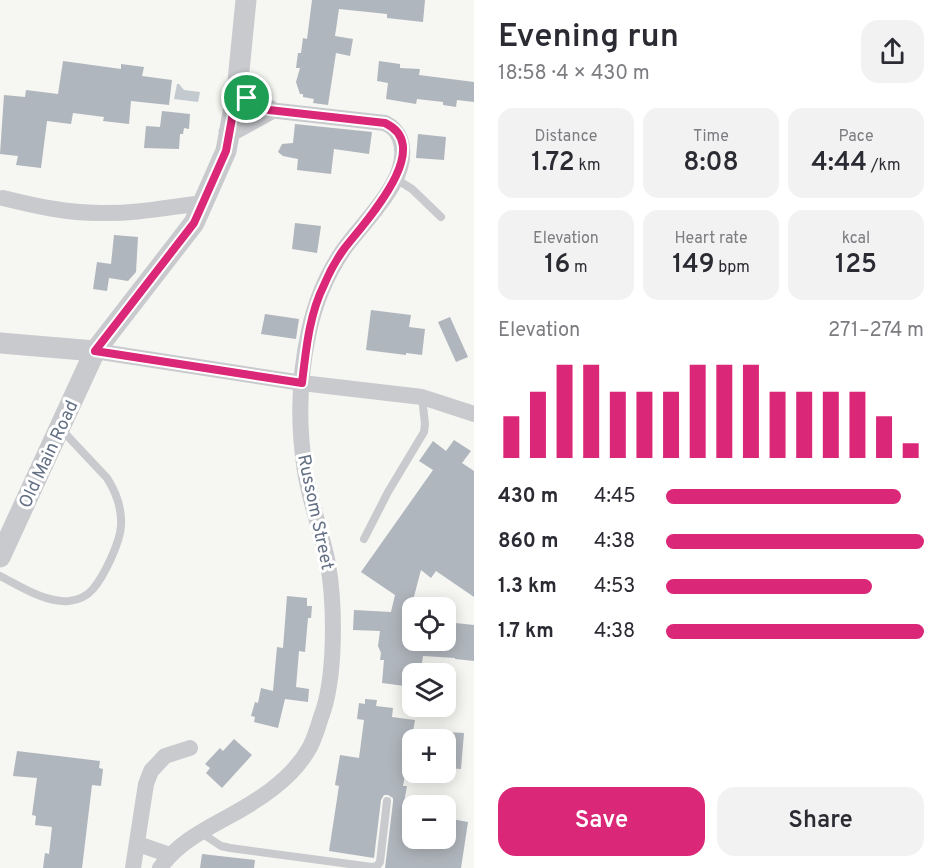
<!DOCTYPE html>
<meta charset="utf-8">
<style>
body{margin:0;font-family:Overpass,sans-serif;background:#f2f2f3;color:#2b2b33;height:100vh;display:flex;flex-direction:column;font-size:22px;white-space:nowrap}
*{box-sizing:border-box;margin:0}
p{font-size:20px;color:#7c7c81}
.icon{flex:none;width:33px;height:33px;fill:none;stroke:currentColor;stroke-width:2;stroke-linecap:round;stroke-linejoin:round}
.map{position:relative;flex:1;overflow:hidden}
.panel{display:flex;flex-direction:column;background:#fff;width:474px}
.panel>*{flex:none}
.buttons{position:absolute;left:402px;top:597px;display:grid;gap:12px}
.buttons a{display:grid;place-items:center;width:54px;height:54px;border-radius:12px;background:#fff;box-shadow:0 3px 15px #0003;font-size:30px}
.pin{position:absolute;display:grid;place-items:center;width:51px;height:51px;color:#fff;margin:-26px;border:3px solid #fff;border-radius:50%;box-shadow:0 2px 6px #0007}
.round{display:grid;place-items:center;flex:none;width:63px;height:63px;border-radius:18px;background:#f2f2f3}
.head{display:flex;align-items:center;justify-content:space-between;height:102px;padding:0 24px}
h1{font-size:33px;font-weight:600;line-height:45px}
.stats{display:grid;grid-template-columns:repeat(3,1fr);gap:9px;height:102px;padding:6px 24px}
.stats div{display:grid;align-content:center;border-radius:15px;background:#f2f2f3;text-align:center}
.stats b{font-size:26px;font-weight:600}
.stats small{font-size:16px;font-weight:400}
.stats p{font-size:16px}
.chart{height:168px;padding:12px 24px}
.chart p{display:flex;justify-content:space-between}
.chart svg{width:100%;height:108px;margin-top:6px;stroke:#db2777;stroke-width:6}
.primary-button{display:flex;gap:12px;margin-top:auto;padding:12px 24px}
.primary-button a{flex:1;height:69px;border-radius:18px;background:#db2777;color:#fff;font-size:24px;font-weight:600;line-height:69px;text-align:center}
.primary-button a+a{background:#f2f2f3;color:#2b2b33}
ul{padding:0 24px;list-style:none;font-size:20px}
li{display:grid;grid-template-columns:96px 72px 1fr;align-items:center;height:45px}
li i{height:15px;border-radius:8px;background:#db2777}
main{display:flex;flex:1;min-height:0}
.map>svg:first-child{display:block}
</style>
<main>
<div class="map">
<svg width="474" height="868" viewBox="0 0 474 868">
<rect width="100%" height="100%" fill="#f6f6f2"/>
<!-- water -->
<path fill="#c2cad0" d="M 177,84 L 179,84 L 184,90 L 200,92 L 198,102 L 174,99 Z"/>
<!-- building -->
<path fill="#b0b6bd" d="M 312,0 L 425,0 L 423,22 L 387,18 L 387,14 L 339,9 L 335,36 L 353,39 L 350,56 L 336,53 L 328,105 L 313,103 L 314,99 L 303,97 L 303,94 L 300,94 L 296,82 L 300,68 L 296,68 L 298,53 L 301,53 L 303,38 L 307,39 Z
M 63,61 L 121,69 L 121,64 L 144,67 L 142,76 L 172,80 L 169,105 L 131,101 L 129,124 L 103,121 L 104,117 L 73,113 L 71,124 L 47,121 L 41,168 L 16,165 L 18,156 L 0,154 L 4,95 L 25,97 L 26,90 L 58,94 Z
M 379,61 L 400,64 L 400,68 L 420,69 L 419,75 L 474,82 L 474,102 L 457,100 L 456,107 L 443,105 L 443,102 L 417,99 L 416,104 L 386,99 L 388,83 L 377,81 Z
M 162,111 L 190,114 L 189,129 L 184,128 L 183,134 L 180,134 L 179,149 L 144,148 L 146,126 L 160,127 Z
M 295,124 L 372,132 L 369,154 L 334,149 L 331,174 L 297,170 L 298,159 L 283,156 L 278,152 L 282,144 L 293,143 Z
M 418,134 L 446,137 L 444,160 L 416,158 Z
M 295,223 L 321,226 L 317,253 L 292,249 Z
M 114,235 L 138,237 L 136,272 L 128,281 L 109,278 L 107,291 L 93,289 L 97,262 L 111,264 Z
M 371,310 L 411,315 L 409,327 L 425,329 L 422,355 L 406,353 L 406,355 L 366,350 Z
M 265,314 L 299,319 L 296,339 L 261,334 Z
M 450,317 L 468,357 L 456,362 L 438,322 Z
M 454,440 L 471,451 L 462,463 L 474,471 L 474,597 L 436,571 L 431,578 L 421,570 L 412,604 L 412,642 L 435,645 L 435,640 L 446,640 L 446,622 L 474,625 L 474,661 L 455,659 L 455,658 L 423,656 L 421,670 L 412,669 L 412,687 L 382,683 L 384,660 L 380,660 L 381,653 L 378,646 L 380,631 L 353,630 L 354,610 L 391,612 L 395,595 L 361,572 L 433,470 L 419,461 L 433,441 L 446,451 Z
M 287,596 L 307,598 L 307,606 L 312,606 L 311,618 L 308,618 L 305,652 L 299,651 L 296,687 L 309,689 L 308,702 L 285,699 L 278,728 L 254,722 L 255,717 L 251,716 L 255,702 L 258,703 L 261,688 L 273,691 L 277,647 L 283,648 Z
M 365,699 L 377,700 L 376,706 L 393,708 L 392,717 L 415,720 L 403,786 L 407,786 L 404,802 L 408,802 L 406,814 L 412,815 L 412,838 L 449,838 L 452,819 L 468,822 L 461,868 L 385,868 L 393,802 L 393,798 L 388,795 L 384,795 L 381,800 L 374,858 L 329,851 L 339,786 L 335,785 L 340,755 L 359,758 L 364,720 L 357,719 L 359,703 L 365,704 Z
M 446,732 L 464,733 L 461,769 L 446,768 Z
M 234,739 L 252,755 L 222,788 L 206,773 L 210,768 L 205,764 L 220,748 L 223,751 Z
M 17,751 L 100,761 L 99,768 L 103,769 L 101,786 L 92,785 L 82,868 L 43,868 L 45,853 L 49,854 L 52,827 L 35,825 L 36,816 L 32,815 L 37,778 L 13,776 Z
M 202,854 L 255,860 L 254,868 L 200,868 Z"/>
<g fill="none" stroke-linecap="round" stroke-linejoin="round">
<!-- service -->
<path stroke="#c8cace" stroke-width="8" d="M 396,179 L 412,189 L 441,217
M 364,539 L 388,492 L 424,432 L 425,424 L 422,397
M 0,576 C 20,586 45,603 69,601 C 78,600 87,596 93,589 C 104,576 120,543 121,526 C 122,509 116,492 107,478 L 60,428
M 200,832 L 221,846 L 230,848 L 372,867 L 377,866 L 380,862 L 387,801"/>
<!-- minor -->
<path stroke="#c8cace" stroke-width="16" d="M 3,198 C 35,206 67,213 100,213 C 135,214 169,207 203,203
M 95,351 L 302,383 L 422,397 L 474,414
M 138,844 L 170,855
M 133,868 L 146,784 L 151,771 L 165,756 L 190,748
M 160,868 C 176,845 200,832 224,819 C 256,802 292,780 310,747 C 315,737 318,727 321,717 C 336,679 335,605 328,564 C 322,533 310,503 305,471 C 298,426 299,376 309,331 C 315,303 326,276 342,252 C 362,222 414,178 400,139 C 397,131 393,127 385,123 L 269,110 L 260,107 L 237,91"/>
<!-- tertiary -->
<path stroke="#c8cace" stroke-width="21" d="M 229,132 L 269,110
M 0,343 L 95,351
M 0,557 L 95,351 L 194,223 L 226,151 L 237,91 L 246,0"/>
</g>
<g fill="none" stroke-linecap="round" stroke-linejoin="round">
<defs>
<path id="route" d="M 237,91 L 260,107 L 269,110 L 385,123 C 437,147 362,225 344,249 C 336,260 329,273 324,285 C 309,315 306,350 302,383 L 95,351 L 194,223 L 226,151 Z"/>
</defs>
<!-- route casing -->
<use href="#route" stroke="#fff" stroke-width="12"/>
<!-- route -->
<use href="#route" stroke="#db2777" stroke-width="8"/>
</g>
<g text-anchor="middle" stroke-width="6" stroke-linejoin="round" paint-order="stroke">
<!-- street labels -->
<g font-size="18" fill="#647185" stroke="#fff">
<text transform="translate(48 454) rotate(-65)" y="6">Old Main Road</text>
<text transform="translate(316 512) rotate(78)" y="6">Russom Street</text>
</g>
</g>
</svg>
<div class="buttons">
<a><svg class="icon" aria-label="locate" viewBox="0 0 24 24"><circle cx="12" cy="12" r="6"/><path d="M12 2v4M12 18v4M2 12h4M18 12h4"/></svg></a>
<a><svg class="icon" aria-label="layers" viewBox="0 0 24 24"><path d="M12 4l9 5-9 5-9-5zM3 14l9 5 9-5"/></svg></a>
<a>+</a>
<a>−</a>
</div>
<div class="pin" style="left:247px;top:98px;background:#1e9e55"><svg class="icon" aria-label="arrive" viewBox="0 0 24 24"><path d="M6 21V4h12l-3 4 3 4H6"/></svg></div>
</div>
<section class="panel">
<div class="head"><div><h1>Evening run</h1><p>18:58 · 4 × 430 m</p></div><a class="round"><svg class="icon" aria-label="share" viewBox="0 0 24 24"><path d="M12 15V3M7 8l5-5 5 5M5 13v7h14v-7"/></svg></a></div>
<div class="stats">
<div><p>Distance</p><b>1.72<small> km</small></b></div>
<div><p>Time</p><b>8:08</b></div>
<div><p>Pace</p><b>4:44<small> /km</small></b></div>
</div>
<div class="stats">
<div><p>Elevation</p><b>16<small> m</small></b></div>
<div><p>Heart rate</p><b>149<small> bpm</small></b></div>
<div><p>kcal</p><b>125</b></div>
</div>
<div class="chart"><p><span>Elevation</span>271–274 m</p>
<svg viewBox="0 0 160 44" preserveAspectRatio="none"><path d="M5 44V27M15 44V17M25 44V6M35 44V6M45 44V17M55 44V17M65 44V17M75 44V6M85 44V6M95 44V6M105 44V17M115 44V17M125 44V17M135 44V17M145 44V27M155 44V38"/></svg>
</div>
<ul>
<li><b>430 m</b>4:45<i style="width:91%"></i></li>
<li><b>860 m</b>4:38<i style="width:100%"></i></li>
<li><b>1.3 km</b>4:53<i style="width:80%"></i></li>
<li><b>1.7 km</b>4:38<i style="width:100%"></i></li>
</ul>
<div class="primary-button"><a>Save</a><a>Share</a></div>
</section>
</main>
